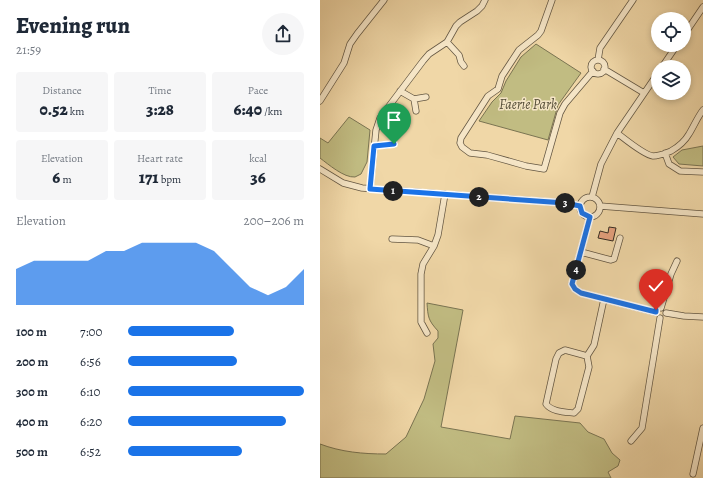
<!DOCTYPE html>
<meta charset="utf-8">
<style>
body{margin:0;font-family:Alegreya,serif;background:#f6f6f7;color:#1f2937;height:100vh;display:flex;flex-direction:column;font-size:15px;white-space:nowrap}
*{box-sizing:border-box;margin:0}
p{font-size:13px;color:#747a83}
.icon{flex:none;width:22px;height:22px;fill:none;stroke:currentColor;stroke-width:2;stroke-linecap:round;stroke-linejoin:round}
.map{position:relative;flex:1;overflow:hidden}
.details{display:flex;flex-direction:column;background:#fff;width:320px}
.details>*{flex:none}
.controls{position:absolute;left:331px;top:12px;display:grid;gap:8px}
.controls a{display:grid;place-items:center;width:40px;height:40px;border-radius:50%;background:#fff;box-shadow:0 2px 6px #0003;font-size:20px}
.pin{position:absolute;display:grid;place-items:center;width:34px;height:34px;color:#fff;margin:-41px -17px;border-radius:50% 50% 50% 0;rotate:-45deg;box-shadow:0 0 4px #0007}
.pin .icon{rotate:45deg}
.km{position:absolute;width:20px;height:20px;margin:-10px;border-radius:50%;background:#222;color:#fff;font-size:11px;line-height:20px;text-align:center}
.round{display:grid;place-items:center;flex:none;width:42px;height:42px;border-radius:21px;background:#f6f6f7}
.summary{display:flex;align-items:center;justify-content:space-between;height:68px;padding:0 16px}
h1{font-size:22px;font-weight:800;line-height:30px}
.stats{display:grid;grid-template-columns:repeat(3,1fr);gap:6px;height:68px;padding:4px 16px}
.stats div{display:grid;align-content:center;border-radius:4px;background:#f6f6f7;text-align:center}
.stats b{font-size:17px;font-weight:800}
.stats small{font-size:11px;font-weight:400}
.stats p{font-size:11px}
.chart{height:112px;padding:8px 16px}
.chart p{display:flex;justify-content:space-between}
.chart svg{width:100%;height:72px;margin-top:4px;fill:#1a73e8;opacity:.7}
ul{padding:0 16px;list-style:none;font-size:13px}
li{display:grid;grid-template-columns:64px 48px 1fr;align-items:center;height:30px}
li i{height:10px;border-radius:5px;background:#1a73e8}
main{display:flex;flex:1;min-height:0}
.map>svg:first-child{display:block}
</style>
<main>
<section class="details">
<div class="summary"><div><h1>Evening run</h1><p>21:59</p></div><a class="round"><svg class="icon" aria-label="share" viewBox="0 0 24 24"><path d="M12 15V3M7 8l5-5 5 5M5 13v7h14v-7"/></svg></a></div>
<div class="stats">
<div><p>Distance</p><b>0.52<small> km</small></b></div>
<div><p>Time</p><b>3:28</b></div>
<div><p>Pace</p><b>6:40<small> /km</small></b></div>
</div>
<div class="stats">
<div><p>Elevation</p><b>6<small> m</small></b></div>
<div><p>Heart rate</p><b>171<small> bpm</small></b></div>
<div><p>kcal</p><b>36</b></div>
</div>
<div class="chart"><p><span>Elevation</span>200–206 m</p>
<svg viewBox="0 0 160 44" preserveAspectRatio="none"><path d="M0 44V22L10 17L20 17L30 17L40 17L50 11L60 11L70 6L80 6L90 6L100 6L110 11L120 22L130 33L140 38L150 33L160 22V44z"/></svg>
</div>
<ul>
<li><b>100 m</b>7:00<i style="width:60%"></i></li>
<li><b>200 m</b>6:56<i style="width:62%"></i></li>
<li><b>300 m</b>6:10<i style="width:100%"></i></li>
<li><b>400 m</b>6:20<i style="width:90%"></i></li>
<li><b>500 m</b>6:52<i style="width:65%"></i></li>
</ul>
</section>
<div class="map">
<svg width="383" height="478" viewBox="0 0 383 478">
<rect width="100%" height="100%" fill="#f0d7a7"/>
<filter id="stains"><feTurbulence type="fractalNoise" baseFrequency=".005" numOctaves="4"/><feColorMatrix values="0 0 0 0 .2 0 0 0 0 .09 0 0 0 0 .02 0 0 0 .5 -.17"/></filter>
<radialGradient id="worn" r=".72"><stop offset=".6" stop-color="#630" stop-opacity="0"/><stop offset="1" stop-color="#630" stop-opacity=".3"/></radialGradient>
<!-- green -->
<path fill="#c1bc82" stroke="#7a7452" d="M 216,44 L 261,73 L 238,105 L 228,140 L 159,121 L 172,102 L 181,93 L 186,81 L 201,57 Z
M 29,117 L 50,130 L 47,162 L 41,174 C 39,175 37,176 35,177 C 24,178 8,164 0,158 L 0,138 L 8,143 Z
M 383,146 L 383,166 L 359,164 L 353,157 L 362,150 Z
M 107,303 L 143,310 L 121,427 L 190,439 L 195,416 L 260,423 L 268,432 L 284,439 L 292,453 L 300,460 L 298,466 L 288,472 L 291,478 L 0,478 L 0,444 C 21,452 43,454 66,454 L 86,437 L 104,399 L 115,361 L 113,344 L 118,338 L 118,331 C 108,320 108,317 107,303 Z"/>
<!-- building -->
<path fill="#e6a17e" stroke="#342b21" d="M 289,227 L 296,228 L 293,241 L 278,238 L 280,231 L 288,233 Z"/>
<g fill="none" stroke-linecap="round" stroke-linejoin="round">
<defs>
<path id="minor" d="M 232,0 L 221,31 L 218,35 L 199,50 L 182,76 L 178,89 L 168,96 L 141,138 L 140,143 L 142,147 L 150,153 L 167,155 L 206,166 L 224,169 L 240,113 L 245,104 L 273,71
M 364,35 L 383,7
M 127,42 L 139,55 L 141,62 L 144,66
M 278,60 L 280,48 L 313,0
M271 67a7 7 0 1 1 14 0a7 7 0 1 1-14 0Z
M 342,67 L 357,45
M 284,69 L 324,93
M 80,91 L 94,99 L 96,111
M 94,99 L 106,97
M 0,101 L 24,63 L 30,44 L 37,34 L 64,0
M 297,133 C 305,139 324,155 333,156 C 339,156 346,153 351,151 C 358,147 365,141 369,134 C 374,126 377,118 383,110
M 54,146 L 74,144
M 345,153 L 349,164 L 360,171 L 383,172
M 0,169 L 23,183 L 42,188 L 245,203 L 260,206
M 50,189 L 56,130 L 60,118 L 103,61 L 109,54 L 127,42 L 136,26 L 140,22 L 157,11 L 162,6 L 165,0
M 272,197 L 281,164 L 297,133 L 338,73
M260 207a10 10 0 1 1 20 0a10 10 0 1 1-20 0Z
M 280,206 L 383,214
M 270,217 L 252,284 L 255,289 L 261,293 L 335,312
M 72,239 L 98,240 L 114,246
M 261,252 L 291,260 L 294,259 L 300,238
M 341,308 L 351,274 L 357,261
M 346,313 L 364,316 L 383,317
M 107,333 L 101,322 L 101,274 L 103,264 L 114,246 L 118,235 L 125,194
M 267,356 L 245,350 L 239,353 L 236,359 L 226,404 C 232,412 245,412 254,413 L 258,409 L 269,367 L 267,356 L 274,345 L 284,299
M 311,441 L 322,428 L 340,318
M 373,474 L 383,428"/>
</defs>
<!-- minor casing -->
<use href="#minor" stroke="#635642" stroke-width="7"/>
<!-- minor -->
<use href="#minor" stroke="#f5e5c6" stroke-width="5.5"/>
</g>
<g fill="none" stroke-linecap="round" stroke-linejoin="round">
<defs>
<path id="route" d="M 74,144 L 54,146 L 50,189 L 245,203 L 260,206 L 262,213 L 270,217 L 252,284 L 255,289 L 261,293 L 336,312 L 336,310"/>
</defs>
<!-- route casing -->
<use href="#route" stroke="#fff" stroke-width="8"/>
<!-- route -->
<use href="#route" stroke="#1a73e8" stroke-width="5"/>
</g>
<g text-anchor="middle" stroke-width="3" stroke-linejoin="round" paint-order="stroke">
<!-- park labels -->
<g font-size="14" font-style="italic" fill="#574f39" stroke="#f5e5c6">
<text x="208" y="109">Faerie Park</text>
</g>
</g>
<rect width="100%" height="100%" filter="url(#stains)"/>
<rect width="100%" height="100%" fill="url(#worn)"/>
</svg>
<div class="controls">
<a><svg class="icon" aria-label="locate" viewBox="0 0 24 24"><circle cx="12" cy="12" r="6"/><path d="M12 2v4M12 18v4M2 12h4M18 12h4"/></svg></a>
<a><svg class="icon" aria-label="layers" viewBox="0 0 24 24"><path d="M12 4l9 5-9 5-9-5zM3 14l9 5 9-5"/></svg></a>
</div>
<div class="pin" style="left:74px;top:144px;background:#1e9e55"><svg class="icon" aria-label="arrive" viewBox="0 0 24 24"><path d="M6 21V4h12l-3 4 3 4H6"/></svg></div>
<div class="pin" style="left:336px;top:310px;background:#d93025"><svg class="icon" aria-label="check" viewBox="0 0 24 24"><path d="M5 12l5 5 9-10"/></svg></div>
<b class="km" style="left:73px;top:191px">1</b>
<b class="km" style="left:159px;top:197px">2</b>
<b class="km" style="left:245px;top:203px">3</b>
<b class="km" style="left:256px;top:270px">4</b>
</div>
</main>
